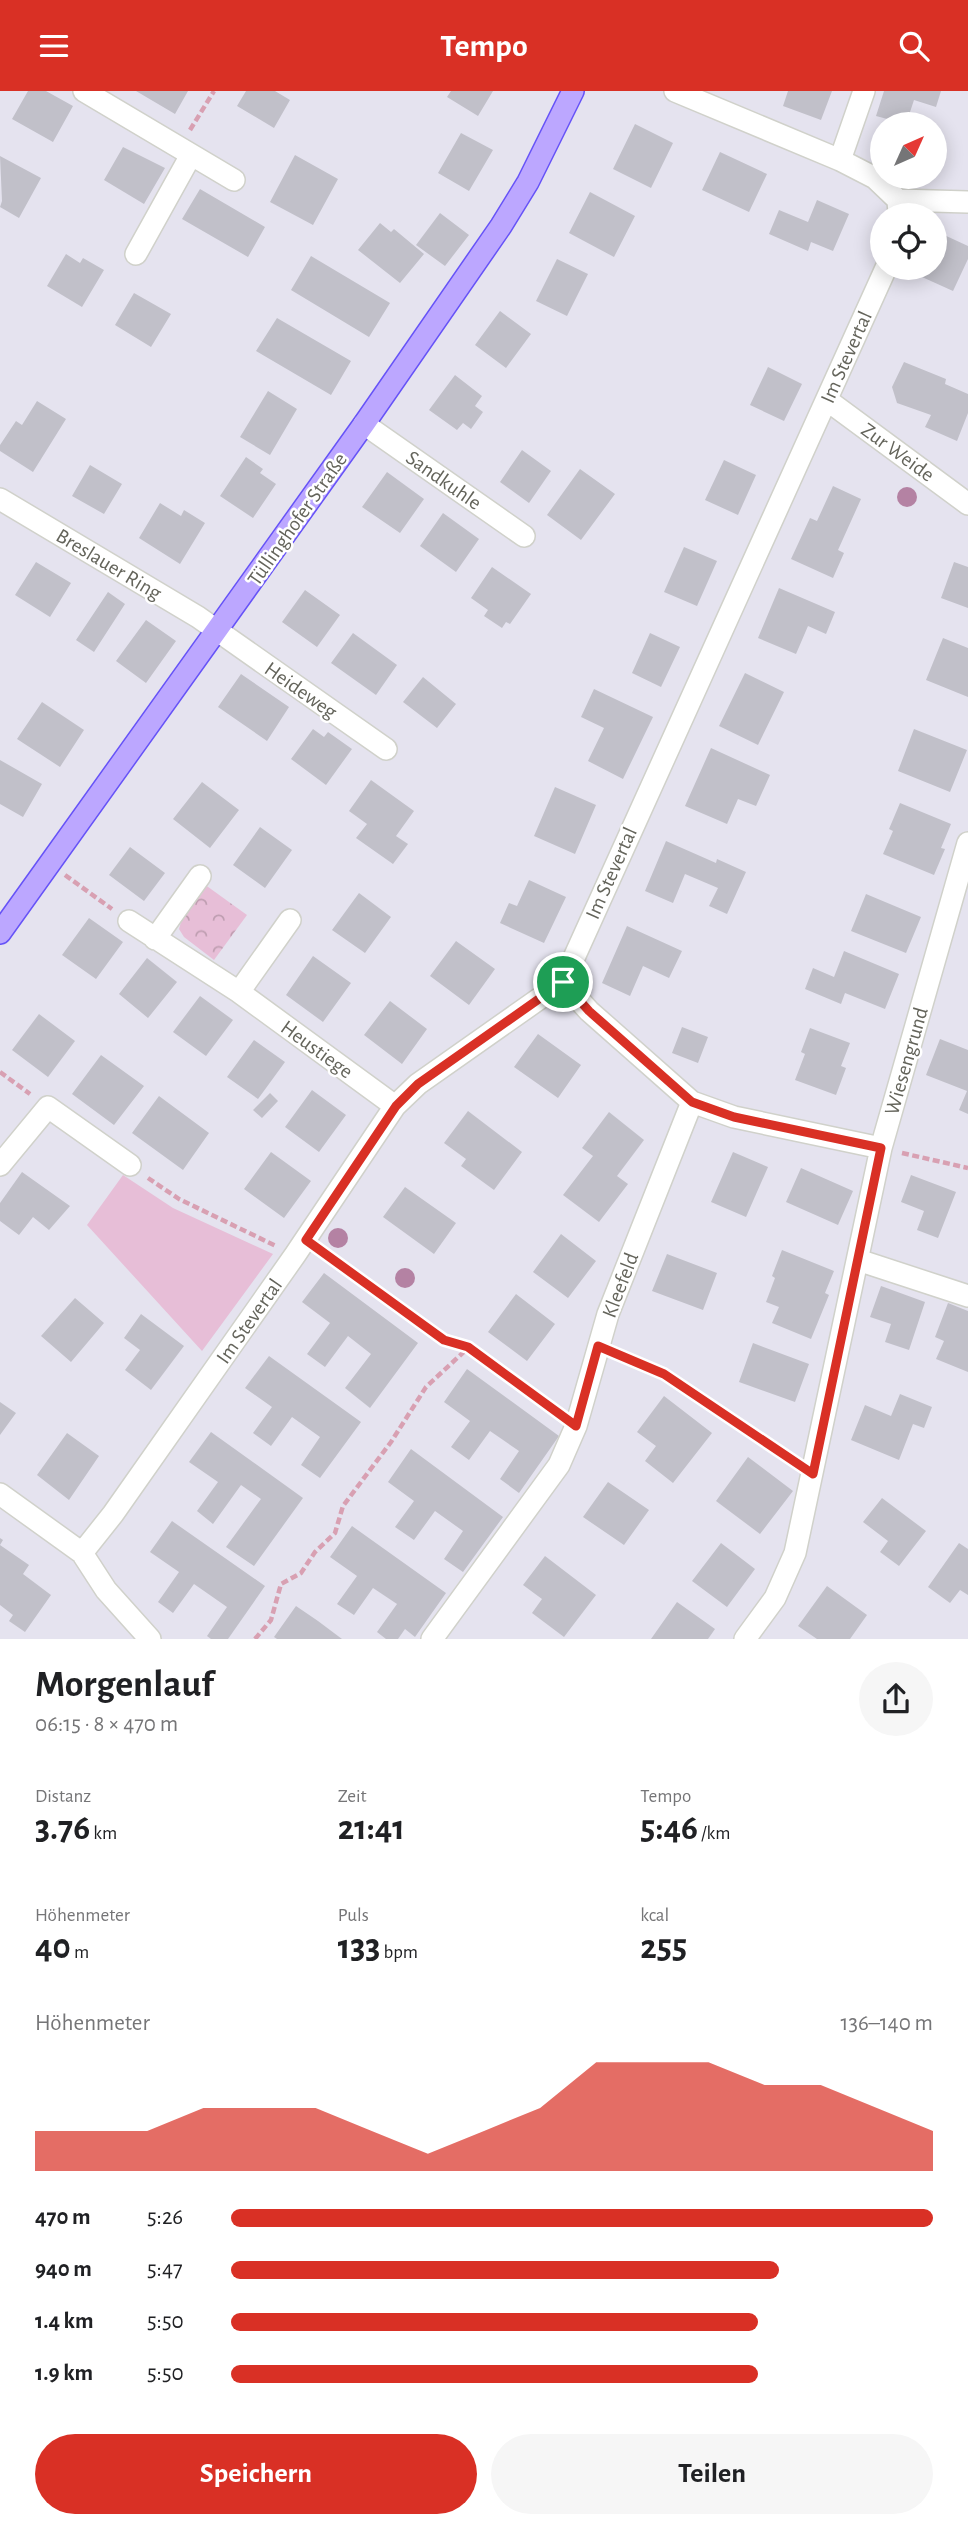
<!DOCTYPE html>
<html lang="de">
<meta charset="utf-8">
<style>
body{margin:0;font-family:"Alegreya Sans",sans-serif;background:#f6f6f6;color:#202124;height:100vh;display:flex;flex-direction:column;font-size:26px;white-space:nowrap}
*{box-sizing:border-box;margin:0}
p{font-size:23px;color:#757577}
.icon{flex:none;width:38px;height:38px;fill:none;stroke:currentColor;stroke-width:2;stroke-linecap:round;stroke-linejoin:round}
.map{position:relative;height:1548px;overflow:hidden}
.details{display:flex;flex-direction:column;background:#fff;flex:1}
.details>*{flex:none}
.needle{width:46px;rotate:45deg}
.controls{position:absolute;left:870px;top:21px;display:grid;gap:14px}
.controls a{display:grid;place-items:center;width:77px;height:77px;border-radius:50%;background:#fff;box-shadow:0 4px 18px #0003;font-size:35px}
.pin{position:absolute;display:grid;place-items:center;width:60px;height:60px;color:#fff;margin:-30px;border:4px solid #fff;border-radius:50%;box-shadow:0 2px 7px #0007}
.round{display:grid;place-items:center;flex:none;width:74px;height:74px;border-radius:37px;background:#f6f6f6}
.head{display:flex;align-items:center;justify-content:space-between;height:119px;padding:0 35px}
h1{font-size:38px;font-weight:700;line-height:52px}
.metrics{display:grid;grid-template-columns:repeat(3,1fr);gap:10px;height:119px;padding:7px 35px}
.metrics div{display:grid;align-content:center}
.metrics b{font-size:35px;font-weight:700}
.metrics small{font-size:19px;font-weight:400}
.metrics p{font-size:19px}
.chart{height:196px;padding:14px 35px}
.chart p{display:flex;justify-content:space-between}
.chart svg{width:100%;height:126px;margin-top:7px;fill:#d93025;opacity:.7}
.primary-button{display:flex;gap:14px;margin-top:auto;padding:14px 35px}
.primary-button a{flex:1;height:80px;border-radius:42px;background:#d93025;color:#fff;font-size:28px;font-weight:700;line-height:80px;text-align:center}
.primary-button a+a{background:#f6f6f6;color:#202124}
ul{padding:0 35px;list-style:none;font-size:23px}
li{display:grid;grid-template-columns:112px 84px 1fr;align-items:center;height:52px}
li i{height:18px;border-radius:9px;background:#d93025}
header{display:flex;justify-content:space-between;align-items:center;height:91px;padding:0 35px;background:#d93025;color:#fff;font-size:32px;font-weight:700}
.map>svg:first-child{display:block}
</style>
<header><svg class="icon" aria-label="menu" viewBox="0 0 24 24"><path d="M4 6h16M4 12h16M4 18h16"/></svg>Tempo<svg class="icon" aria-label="search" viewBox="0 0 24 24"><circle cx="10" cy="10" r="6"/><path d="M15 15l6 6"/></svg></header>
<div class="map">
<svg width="968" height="1548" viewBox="0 0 968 1548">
<defs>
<pattern id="forest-crowns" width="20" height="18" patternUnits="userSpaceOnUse" patternTransform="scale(1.75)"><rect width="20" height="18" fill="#e7bed7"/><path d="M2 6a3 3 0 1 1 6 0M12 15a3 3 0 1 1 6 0" fill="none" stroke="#bf9eb1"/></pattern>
</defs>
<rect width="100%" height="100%" fill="#e5e3ef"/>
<!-- green -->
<path fill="#e7bed7" d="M 123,1084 L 173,1117 L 273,1163 L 202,1260 L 87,1134 Z"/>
<!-- forest -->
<path fill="url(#forest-crowns)" d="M 204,793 L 247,824 L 214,869 L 184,846 L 179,838 L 183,824 Z"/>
<!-- building -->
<path fill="#c1c0c9" d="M 28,0 L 46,0 L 73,15 L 53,51 L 12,28 Z
M 136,0 L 188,0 L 175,23 Z
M 246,0 L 275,0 L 290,9 L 274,37 L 237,15 Z
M 451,0 L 493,0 L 478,25 L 447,6 Z
M 788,0 L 832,0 L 821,29 L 783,15 Z
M 884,0 L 941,0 L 936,16 L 914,9 L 906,33 L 876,25 Z
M 635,33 L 673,52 L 651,97 L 613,78 Z
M 461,42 L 493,59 L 469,100 L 438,82 Z
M 123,56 L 165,77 L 144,113 L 104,89 Z
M 720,61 L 767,83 L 749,121 L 702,99 Z
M 295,64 L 338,88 L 313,134 L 270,111 Z
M 0,65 L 41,87 L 19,127 L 0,116 L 2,110 Z
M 200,98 L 265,136 L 248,166 L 182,128 Z
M 590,101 L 635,125 L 614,166 L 569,142 Z
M 817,109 L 849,123 L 833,160 L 811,151 L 808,160 L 769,143 L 779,119 L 808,131 Z
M 440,122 L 469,144 L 445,175 L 416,154 Z
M 380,132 L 391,141 L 394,138 L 424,163 L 400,192 L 358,159 Z
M 942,143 L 968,155 L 968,168 L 953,200 L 922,186 L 926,177 L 934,177 L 934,159 Z
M 66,163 L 80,172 L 83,167 L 104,179 L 82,216 L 47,195 Z
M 311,165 L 390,212 L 369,246 L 291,199 Z
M 557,168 L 588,183 L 567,225 L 536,210 Z
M 134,202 L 171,223 L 151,256 L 115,234 Z
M 500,220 L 531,243 L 506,277 L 475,254 Z
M 277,227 L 351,270 L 331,304 L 256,260 Z
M 904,271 L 946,288 L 945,293 L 968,303 L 968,322 L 957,350 L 925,336 L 931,324 L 897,312 L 892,296 Z
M 768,276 L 802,293 L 784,330 L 750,314 Z
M 455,284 L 482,305 L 475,315 L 483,321 L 471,338 L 463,332 L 457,339 L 429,319 Z
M 268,300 L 297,318 L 270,364 L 240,346 Z
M 37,310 L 66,328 L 33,381 L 0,360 L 0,354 L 16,330 L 22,334 Z
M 522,359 L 551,380 L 529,412 L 500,391 Z
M 246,366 L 263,378 L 260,382 L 276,393 L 253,427 L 220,405 Z
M 724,369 L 756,384 L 738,424 L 705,409 Z
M 90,374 L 122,393 L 104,423 L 72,405 Z
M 580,378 L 615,403 L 581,449 L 547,424 Z
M 387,381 L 424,408 L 400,442 L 362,416 Z
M 833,395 L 861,408 L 838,459 L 844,462 L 833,487 L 791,468 L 810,427 L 817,430 Z
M 160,412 L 181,425 L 184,419 L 205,432 L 180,473 L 139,447 Z
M 443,422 L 479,448 L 456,481 L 420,455 Z
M 684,456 L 717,470 L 697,515 L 664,501 Z
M 36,471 L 71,492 L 50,526 L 15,504 Z
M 954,471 L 968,476 L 968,517 L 941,507 Z
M 492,476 L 531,503 L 510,533 L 506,531 L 502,537 L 484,525 L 488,519 L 471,507 Z
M 779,497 L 835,521 L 826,543 L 808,535 L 796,563 L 758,547 Z
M 305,499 L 340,524 L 317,556 L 282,531 Z
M 108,501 L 125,513 L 94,561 L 76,549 Z
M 146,529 L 176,550 L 146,592 L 116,570 Z
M 353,542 L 397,574 L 376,604 L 331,572 Z
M 650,542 L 680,556 L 661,596 L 632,582 Z
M 943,547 L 968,557 L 968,606 L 926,589 Z
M 745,582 L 784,601 L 758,654 L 719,635 Z
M 241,583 L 289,616 L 267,650 L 218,616 Z
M 423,586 L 456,613 L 437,637 L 403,611 Z
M 594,598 L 653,626 L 623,688 L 588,670 L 604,637 L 581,626 Z
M 42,611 L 84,639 L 60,676 L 17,648 Z
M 313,638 L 324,646 L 328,641 L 352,658 L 326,694 L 291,668 Z
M 914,638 L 967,659 L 950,701 L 898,680 Z
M 711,657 L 770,684 L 756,715 L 738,708 L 727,733 L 685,715 Z
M 0,669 L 42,693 L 23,726 L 0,713 Z
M 371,689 L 414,720 L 396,745 L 408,753 L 393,773 L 356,747 L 367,733 L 349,720 Z
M 202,691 L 239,719 L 210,757 L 173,728 Z
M 555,696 L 596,714 L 575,763 L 534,745 Z
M 900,712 L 951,733 L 941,757 L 945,758 L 934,784 L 883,763 L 893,740 L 889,738 Z
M 260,736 L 292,759 L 265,797 L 233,774 Z
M 666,750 L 716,772 L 717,768 L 746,781 L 727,823 L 709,815 L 718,797 L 685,783 L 673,812 L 645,800 Z
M 130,756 L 165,782 L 144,810 L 109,784 Z
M 529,789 L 566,806 L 544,852 L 500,832 L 509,812 L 517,815 Z
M 359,802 L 391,826 L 365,862 L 332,839 Z
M 866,803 L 921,826 L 906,862 L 851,840 Z
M 89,827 L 123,851 L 96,888 L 62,864 Z
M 627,835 L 682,860 L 669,887 L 643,875 L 630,905 L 602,892 Z
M 456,850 L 495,878 L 469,914 L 430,885 Z
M 844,860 L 899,883 L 885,918 L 845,902 L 841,913 L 805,898 L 813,877 L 834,886 Z
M 313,865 L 351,892 L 323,931 L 286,904 Z
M 147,867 L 177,891 L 148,927 L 119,903 Z
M 200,905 L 233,929 L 206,965 L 173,941 Z
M 390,910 L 427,938 L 402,973 L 364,944 Z
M 39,923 L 75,950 L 48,986 L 12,959 Z
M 682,936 L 708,946 L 698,972 L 672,962 Z
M 810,937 L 850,952 L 841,975 L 846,977 L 836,1004 L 795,989 L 805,963 L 801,961 Z
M 538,943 L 581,974 L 558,1007 L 514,976 Z
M 940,948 L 968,959 L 968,1023 L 959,1019 L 967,1000 L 926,984 Z
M 254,949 L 285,971 L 258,1008 L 227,986 Z
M 101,964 L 144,995 L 114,1034 L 72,1003 Z
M 312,999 L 346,1024 L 319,1061 L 285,1036 Z
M 270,1002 L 278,1010 L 262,1027 L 253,1019 Z
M 159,1005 L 209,1042 L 183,1079 L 132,1042 Z
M 468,1020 L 522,1061 L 494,1099 L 461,1075 L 466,1068 L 444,1052 Z
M 609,1021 L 644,1049 L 617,1085 L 628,1093 L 599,1131 L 563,1104 L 593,1065 L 582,1057 Z
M 271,1061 L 311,1090 L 284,1127 L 244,1098 Z
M 733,1061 L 768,1076 L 746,1126 L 711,1111 Z
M 801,1077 L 853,1100 L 838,1134 L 786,1111 Z
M 22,1081 L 70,1115 L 49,1139 L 33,1126 L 19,1144 L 0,1130 L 0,1112 Z
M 911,1084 L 956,1101 L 938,1147 L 917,1139 L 924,1120 L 901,1111 Z
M 405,1096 L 456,1132 L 434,1163 L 383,1126 Z
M 561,1143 L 596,1170 L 568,1207 L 533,1181 Z
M 782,1159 L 834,1180 L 825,1202 L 829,1204 L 811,1248 L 772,1232 L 779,1216 L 766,1211 L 775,1187 L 772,1185 Z
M 667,1163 L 717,1182 L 703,1219 L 652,1200 Z
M 324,1182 L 418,1252 L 370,1317 L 345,1297 L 371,1263 L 348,1245 L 325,1276 L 307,1263 L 330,1232 L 302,1211 Z
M 881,1195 L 925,1211 L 909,1259 L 885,1251 L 891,1233 L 870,1226 Z
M 516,1203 L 555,1233 L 527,1270 L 488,1241 Z
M 75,1207 L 104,1232 L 71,1271 L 41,1245 Z
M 948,1212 L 968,1220 L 968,1281 L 936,1268 L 944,1250 L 935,1246 Z
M 141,1223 L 184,1255 L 151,1299 L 125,1279 L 140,1259 L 124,1247 Z
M 753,1252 L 809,1273 L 795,1311 L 739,1291 Z
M 269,1265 L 361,1331 L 320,1387 L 301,1374 L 320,1346 L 292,1326 L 271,1355 L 253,1342 L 272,1316 L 245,1297 Z
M 467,1278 L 559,1345 L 519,1402 L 500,1388 L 519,1360 L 490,1340 L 469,1369 L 451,1356 L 470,1330 L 444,1311 Z
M 900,1303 L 932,1316 L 924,1337 L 913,1333 L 899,1369 L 851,1349 L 865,1314 L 891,1325 Z
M 664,1305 L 712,1342 L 673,1392 L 645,1370 L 656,1355 L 637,1341 Z
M 0,1311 L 16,1322 L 0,1344 Z
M 211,1341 L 303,1407 L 254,1475 L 226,1456 L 261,1408 L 241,1394 L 213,1433 L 197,1420 L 218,1391 L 189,1371 Z
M 67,1342 L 99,1365 L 69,1409 L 37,1384 Z
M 411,1358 L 503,1426 L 463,1481 L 444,1468 L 463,1440 L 435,1420 L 414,1449 L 395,1436 L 414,1410 L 388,1391 Z
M 748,1366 L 793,1400 L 760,1443 L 716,1410 Z
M 608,1391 L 649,1419 L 624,1454 L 583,1426 Z
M 882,1407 L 926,1440 L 899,1475 L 880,1461 L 888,1450 L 863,1431 Z
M 172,1430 L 265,1495 L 228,1548 L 211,1548 L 207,1545 L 227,1516 L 194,1493 L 173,1522 L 158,1511 L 179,1481 L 150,1461 Z
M 352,1435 L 446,1502 L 415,1546 L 405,1538 L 398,1548 L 386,1548 L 377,1541 L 397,1513 L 373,1497 L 354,1524 L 337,1513 L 357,1485 L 330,1466 Z
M 0,1447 L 3,1449 L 0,1454 L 29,1474 L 23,1483 L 51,1504 L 25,1541 L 9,1530 L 13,1524 L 0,1514 Z
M 721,1452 L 755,1478 L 727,1516 L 692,1490 Z
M 959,1452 L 968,1458 L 968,1504 L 960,1499 L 950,1512 L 928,1496 Z
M 545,1465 L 596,1504 L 564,1546 L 532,1522 L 542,1508 L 523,1494 Z
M 827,1495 L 867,1524 L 850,1548 L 817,1548 L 798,1535 Z
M 677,1511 L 715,1538 L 708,1548 L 651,1548 Z
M 296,1515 L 318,1530 L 342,1548 L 277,1548 L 274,1546 Z"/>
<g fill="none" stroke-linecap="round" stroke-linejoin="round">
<defs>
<path id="minor" d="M 84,0 L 234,89
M 675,0 L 840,69 L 875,87 L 898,109 L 899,124
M 840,69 L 864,0
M 898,109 L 968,111
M 136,163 L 191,64
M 827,309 L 968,413
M 364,333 L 524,445
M 0,408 L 198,526 L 386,658
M 129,830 L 239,901 L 395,1015
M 155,848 L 200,785
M 563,891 L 589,920 L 692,1011 L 734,1026 L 881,1057
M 239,901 L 290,829
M 0,1074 L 48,1016 L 130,1074
M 858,1169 L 968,1205
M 0,1403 L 82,1462 L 106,1499 L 150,1548
M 82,1462 L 113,1423 L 295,1164 L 395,1015 L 418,993 L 563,891 L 886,177
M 432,1548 L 559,1374 L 576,1335 L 608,1223 L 692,1011
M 745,1548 L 775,1507 L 795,1462 L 881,1057 L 968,752"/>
<path id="major" d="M 0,842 L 364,333 L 501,135 L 528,91 L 573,0"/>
</defs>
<!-- minor casing -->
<use href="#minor" stroke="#d0d1ca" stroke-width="24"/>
<!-- major casing -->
<use href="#major" stroke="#6653f7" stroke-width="24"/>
<!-- path -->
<path stroke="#d8a0b2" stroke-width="4.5" stroke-dasharray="7 3.5" stroke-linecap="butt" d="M 190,39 L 214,0
M 65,784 L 112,818
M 0,981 L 30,1003
M 902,1062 L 968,1077
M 148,1087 L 179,1108 L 276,1155
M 324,1162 L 444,1249 L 468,1257 L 558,1322
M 618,1264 L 664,1283 L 793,1369
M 255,1548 L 271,1529 L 281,1493 L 301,1482 L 315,1461 L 335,1442 L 343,1415 L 391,1351 L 426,1296 L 468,1257"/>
<!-- minor -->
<use href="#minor" stroke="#fff" stroke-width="21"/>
<!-- major -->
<use href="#major" stroke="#bca7ff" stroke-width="21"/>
</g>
<!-- trees -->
<g fill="#b482a3">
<circle cx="907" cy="406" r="10"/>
<circle cx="338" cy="1147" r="10"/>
<circle cx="405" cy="1187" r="10"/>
</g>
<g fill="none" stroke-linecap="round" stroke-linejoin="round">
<defs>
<path id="route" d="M 563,891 L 589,920 L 692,1011 L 734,1026 L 881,1057 L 813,1383 L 664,1283 L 598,1255 L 576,1335 L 468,1256 L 444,1249 L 306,1149 L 396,1015 L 418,993 Z"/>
</defs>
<!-- route casing -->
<use href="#route" stroke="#fff" stroke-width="14"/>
<!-- route -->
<use href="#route" stroke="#d93025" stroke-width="9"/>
</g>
<g text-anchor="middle" stroke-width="5" stroke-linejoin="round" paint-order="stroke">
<!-- street labels -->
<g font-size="21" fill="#64645b" stroke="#fff">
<text transform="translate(846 266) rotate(-66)" y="7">Im Stevertal</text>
<text transform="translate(898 361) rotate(36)" y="7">Zur Weide</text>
<text transform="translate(444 389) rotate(35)" y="7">Sandkuhle</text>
<text transform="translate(297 428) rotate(-55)" y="7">Tüllinghofer Straße</text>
<text transform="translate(109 473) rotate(31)" y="7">Breslauer Ring</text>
<text transform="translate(301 599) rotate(35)" y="7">Heideweg</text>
<text transform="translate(611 782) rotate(-66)" y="7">Im Stevertal</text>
<text transform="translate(317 958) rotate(36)" y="7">Heustiege</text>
<text transform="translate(906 970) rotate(-74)" y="7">Wiesengrund</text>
<text transform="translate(620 1194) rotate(-69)" y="7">Kleefeld</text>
<text transform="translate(249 1230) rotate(-55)" y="7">Im Stevertal</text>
</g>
</g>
</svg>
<div class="controls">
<a><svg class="needle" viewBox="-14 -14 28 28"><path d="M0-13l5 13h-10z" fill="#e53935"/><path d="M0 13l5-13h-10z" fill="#757577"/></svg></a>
<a><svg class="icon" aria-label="locate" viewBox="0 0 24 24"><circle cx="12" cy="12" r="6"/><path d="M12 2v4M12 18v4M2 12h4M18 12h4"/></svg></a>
</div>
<div class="pin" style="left:563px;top:891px;background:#1e9e55"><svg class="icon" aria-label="arrive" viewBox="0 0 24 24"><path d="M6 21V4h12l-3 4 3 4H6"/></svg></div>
</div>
<section class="details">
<div class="head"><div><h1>Morgenlauf</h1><p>06:15 · 8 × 470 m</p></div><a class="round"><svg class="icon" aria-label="share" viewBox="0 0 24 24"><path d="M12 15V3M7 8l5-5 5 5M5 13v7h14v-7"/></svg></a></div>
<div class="metrics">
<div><p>Distanz</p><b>3.76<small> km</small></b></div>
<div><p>Zeit</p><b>21:41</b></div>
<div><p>Tempo</p><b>5:46<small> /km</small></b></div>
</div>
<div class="metrics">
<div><p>Höhenmeter</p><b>40<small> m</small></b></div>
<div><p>Puls</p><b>133<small> bpm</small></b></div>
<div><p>kcal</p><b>255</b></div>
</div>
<div class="chart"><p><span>Höhenmeter</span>136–140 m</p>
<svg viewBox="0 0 160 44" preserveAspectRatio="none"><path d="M0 44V30L10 30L20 30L30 22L40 22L50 22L60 30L70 38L80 30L90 22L100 6L110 6L120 6L130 14L140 14L150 22L160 30V44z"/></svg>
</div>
<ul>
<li><b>470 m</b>5:26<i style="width:100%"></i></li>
<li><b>940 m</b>5:47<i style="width:78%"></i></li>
<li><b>1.4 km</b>5:50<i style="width:75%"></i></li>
<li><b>1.9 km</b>5:50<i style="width:75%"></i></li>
</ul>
<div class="primary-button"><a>Speichern</a><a>Teilen</a></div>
</section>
